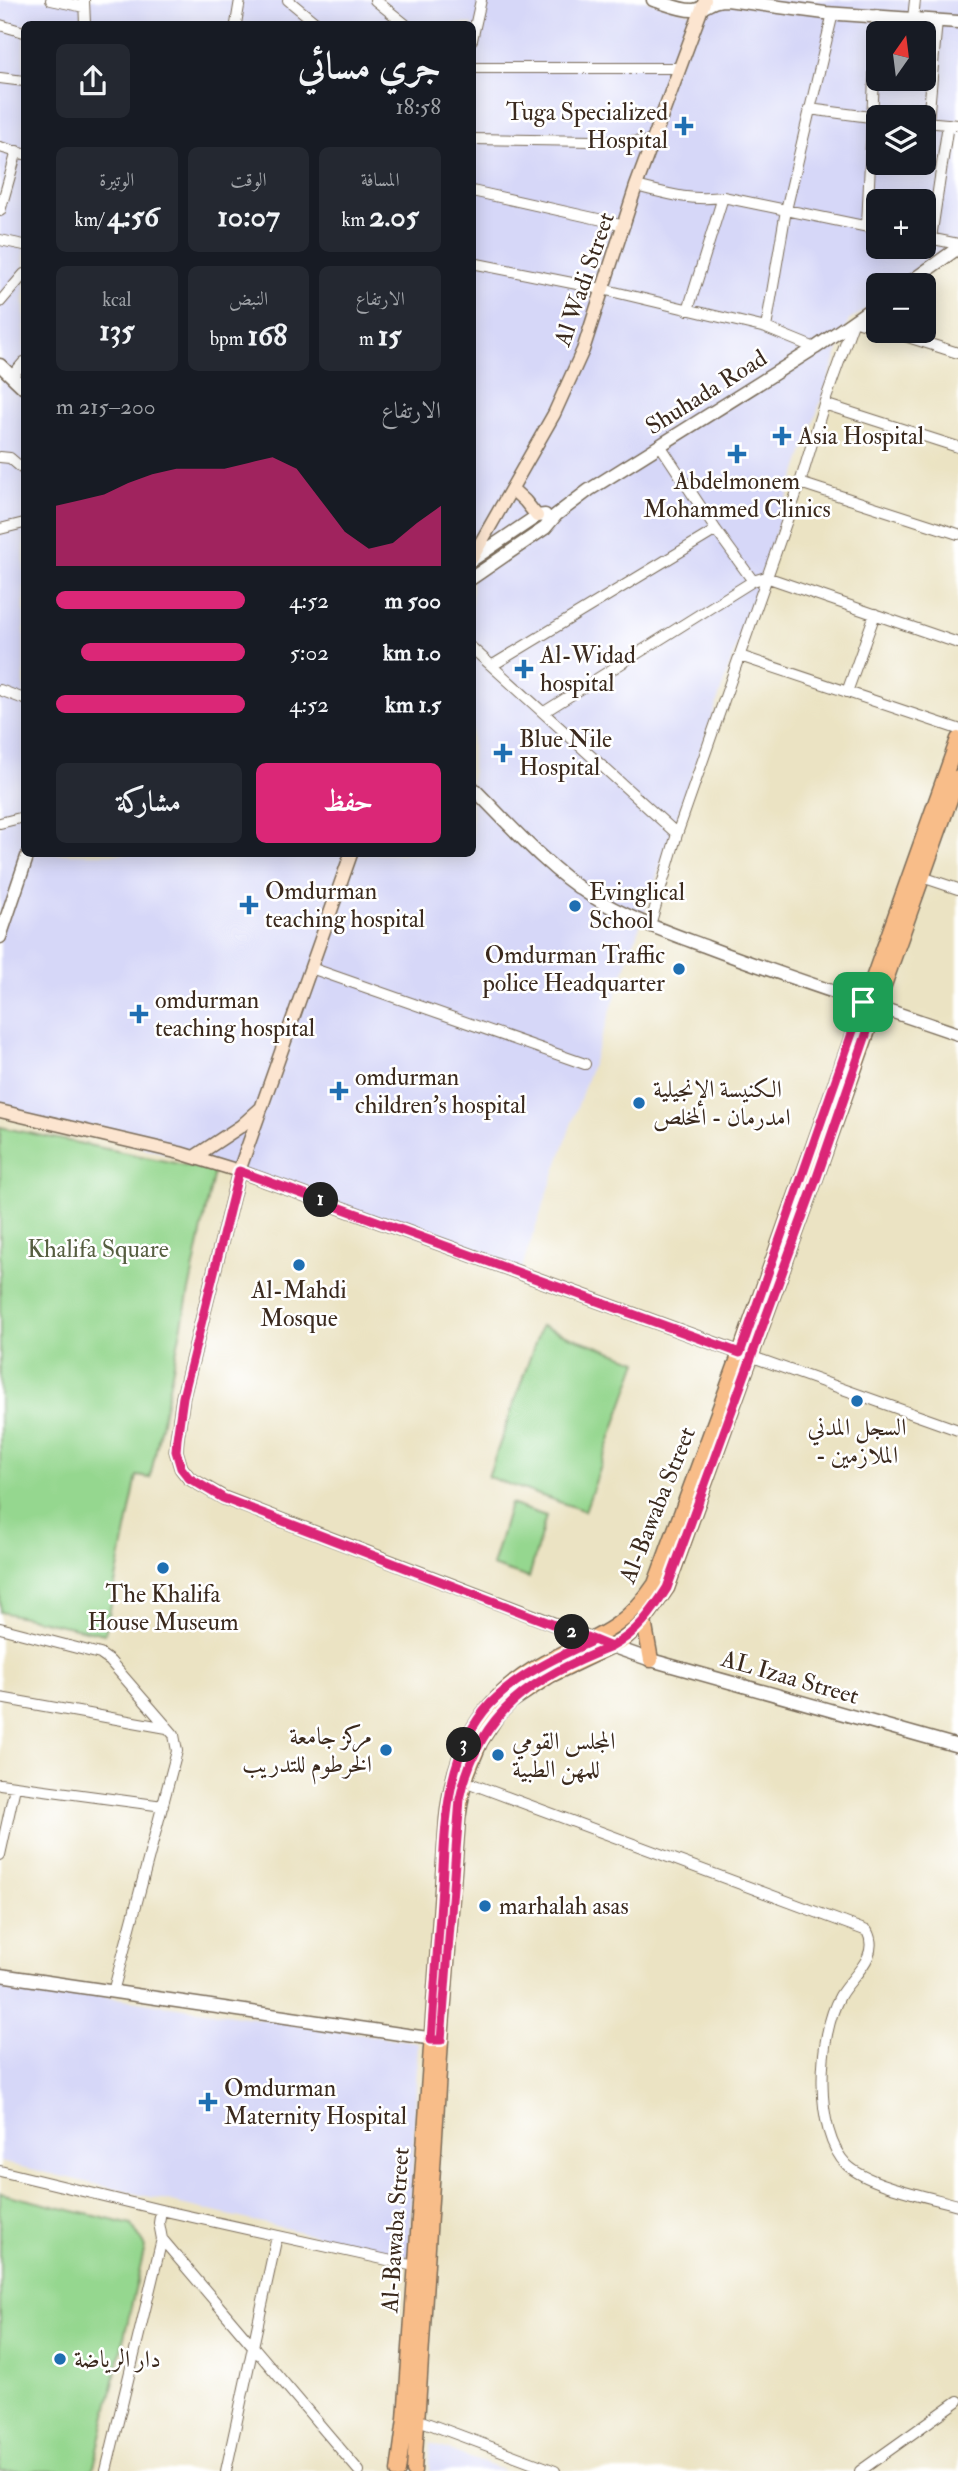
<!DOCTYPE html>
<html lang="ar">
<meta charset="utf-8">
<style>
body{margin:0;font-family:"IM FELL Double Pica",Amiri,serif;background:#242831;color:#f1f3f6;direction:rtl;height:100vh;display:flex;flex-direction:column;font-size:26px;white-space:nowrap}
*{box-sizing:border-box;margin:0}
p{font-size:23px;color:#9ea1a6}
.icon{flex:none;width:38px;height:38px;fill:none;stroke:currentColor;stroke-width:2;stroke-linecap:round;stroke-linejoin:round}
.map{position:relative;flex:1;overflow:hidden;direction:ltr}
.details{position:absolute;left:21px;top:21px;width:455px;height:836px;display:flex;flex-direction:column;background:#171b24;border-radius:10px;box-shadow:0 4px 18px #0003;direction:rtl}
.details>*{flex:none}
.needle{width:46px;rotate:14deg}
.tools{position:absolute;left:866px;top:21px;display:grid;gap:14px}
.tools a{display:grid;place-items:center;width:70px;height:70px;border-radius:10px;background:#171b24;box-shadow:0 4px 18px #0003;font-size:35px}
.pin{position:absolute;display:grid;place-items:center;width:60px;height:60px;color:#fff;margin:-30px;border-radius:14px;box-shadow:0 4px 10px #0006}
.km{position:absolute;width:35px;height:35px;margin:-18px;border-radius:50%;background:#222;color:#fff;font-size:19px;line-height:35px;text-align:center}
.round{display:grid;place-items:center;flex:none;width:74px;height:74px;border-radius:10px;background:#242831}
.overview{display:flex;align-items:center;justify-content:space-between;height:119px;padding:0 35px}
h1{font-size:38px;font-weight:700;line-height:52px}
.stats{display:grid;grid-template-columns:repeat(3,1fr);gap:10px;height:119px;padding:7px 35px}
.stats div{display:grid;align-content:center;border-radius:10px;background:#242831;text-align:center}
.stats b{font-size:30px;font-weight:700}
.stats small{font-size:19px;font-weight:400}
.stats p{font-size:19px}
.chart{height:196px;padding:14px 35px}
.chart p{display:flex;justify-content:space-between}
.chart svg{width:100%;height:126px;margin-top:7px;fill:#db2777;opacity:.7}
.cta{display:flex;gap:14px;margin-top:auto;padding:14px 35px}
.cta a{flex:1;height:80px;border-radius:10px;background:#db2777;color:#fff;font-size:28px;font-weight:700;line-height:80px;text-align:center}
.cta a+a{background:#242831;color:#f1f3f6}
ul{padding:0 35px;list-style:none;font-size:23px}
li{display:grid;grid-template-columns:112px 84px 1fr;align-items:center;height:52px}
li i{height:18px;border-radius:9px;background:#db2777}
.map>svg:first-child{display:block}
</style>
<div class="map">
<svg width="958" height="2471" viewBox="0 0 958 2471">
<rect width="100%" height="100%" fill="#fff"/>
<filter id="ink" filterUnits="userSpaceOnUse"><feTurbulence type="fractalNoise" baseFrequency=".0143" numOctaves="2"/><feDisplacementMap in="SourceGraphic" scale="14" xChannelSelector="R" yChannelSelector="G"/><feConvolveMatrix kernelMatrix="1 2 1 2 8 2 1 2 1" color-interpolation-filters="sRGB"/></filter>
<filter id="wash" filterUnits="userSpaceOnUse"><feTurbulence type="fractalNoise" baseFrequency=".00686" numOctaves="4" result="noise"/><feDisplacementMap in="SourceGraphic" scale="28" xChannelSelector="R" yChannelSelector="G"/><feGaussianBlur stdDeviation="1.57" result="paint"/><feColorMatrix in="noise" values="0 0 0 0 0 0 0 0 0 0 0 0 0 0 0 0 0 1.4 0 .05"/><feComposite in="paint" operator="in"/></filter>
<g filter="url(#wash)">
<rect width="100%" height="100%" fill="#ebe3c3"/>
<!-- built -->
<path fill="#d6d7f8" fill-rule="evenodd" d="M 0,0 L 645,0 L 696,14 L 700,0 L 958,0 L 958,252 L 905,285 L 878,285 L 878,302 L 849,320 L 520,1273 L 275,1183 L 0,1109 ZM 24,24 L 472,24 L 472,854 L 24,854 ZM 878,33 L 924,33 L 924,79 L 878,79 ZM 878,117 L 924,117 L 924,163 L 878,163 ZM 878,201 L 924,201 L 924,247 L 878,247 Z
M 0,1981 L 418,2042 L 409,2257 L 0,2162 Z
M 430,2443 L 505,2471 L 430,2471 Z"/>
<!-- green -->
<path fill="#95d78f" stroke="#688056" stroke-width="2" d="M 0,1127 L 214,1171 L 150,1478 L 137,1476 L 105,1634 L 0,1612 Z
M 541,1326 L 638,1361 L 585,1511 L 488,1477 Z
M 510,1504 L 546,1516 L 529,1578 L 492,1566 Z
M 0,2193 L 132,2225 L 145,2247 L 93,2471 L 0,2471 Z"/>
</g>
<g filter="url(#ink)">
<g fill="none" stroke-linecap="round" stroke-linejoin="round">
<defs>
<path id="minor" d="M 51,0 L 84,7
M 84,0 L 85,24
M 288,0 L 317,24
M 375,0 L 405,24
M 913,19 L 915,0
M 236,24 L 240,0
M 0,25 L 24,32
M 472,40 L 481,0
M 472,68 L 679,68
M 0,78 L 24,81
M 809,109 L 878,118
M 925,122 L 958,125
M 928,122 L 937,20
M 472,139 L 654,142
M 0,147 L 24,154
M 636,186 C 668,194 690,201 723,197 L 878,229
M 472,191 L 625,225
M 0,211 L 17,151
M 867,226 L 877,15
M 924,237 L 958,244
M 931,238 L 948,124
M 0,240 L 24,245
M 472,263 L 602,289 L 766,328 L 815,348
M 0,302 L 24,274
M 688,310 L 723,197
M 766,328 L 786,210 L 833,13
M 889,331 L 958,353
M 12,376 L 24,362
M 824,404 L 958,447
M 660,445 L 716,530 L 753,581 L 766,577 L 958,643
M 0,457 L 10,458 L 24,470
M 800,483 L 958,534
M 0,529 L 24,523
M 472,648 L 677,834
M 740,656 L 958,729
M 493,665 L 716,530
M 0,690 L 24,699
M 847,692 L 875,614
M 544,712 L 753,581
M 0,823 L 24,817
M 922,877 L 958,889
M 650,925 L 677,834 L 800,483 L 824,404 L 854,320 L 878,328
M 311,968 L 585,1064
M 750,1356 L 958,1430
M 0,1628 L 100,1654 L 110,1661 L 174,1735 L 177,1751 L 113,1992
M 0,1698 L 167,1728
M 464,1781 L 867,1931 C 881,1957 851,1976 840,1996 C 818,2035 813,2132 847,2165 C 868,2185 929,2197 958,2205
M 0,1784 L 163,1806
M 0,1855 L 15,1787
M 0,2171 L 161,2210 L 419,2267
M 161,2210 L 159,2223 L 162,2239 L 359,2471
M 416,2419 L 555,2471
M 106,2471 L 162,2239
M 226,2471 L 277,2236
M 860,2471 L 958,2401"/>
<path id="tertiary" d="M 653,0 C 665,3 681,11 694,10 C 708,8 709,0 727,0 L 825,13 L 958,22
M 906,285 L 958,248
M 0,365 L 24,388
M 472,560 L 537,516 L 545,515
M 472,578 L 545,528 L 556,515 L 589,490 L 815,348 L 878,304
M 472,787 C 508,823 547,868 590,895 C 626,918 667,932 707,947 C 789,978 874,1005 958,1034
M 0,937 L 28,854
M 749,1356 L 239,1171 L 183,1397 L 177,1439 L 176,1451 L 181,1468 L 189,1478 L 224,1498 L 611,1646 L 651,1660 L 958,1746
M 0,1975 L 441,2040"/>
<path id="secondary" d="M 512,489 L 525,501 L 537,516
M 472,558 L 554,414 L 583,350 L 636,186 L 705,0
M 0,1111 L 180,1153 L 239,1171 L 351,854
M 194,1157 L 241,1126 L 261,1108"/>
<path id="primary" d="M 644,1621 L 651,1660
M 398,2471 L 405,2419 L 447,1819 C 454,1749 480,1698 544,1663 C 591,1638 623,1632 655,1584 L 740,1353 L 958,739
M 414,2471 L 441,2040 L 458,1819 L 464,1781 L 480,1742 L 498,1714 L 510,1702 L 551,1675 L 622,1641 L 644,1621 L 667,1588 L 816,1177 L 958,777"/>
</defs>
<!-- minor casing -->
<use href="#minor" stroke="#796b58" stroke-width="12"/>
<!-- tertiary casing -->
<use href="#tertiary" stroke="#796b58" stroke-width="15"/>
<!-- secondary casing -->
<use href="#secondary" stroke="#796b58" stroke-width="15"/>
<!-- primary casing -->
<use href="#primary" stroke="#796b58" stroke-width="17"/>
<!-- minor -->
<use href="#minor" stroke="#fff" stroke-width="10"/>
<!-- tertiary -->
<use href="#tertiary" stroke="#fff" stroke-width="12"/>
<!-- secondary -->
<use href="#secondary" stroke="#fce5d0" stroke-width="12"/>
<!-- primary -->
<use href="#primary" stroke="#f8bd89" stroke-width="14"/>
</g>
</g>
<g fill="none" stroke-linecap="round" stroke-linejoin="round" filter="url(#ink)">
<defs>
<path id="route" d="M 863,1002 L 740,1353 L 239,1171 L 183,1397 L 177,1439 L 176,1451 L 181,1468 L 189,1478 L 223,1498 L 594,1640 L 611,1647 C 533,1678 478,1711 460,1799 L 441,2040 L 431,2040 C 434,1994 438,1948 441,1901 C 446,1835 442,1756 490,1704 C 519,1674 557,1657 594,1640 L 611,1647 C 637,1633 652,1612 667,1588 L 817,1177 L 876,1006 L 863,1002"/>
</defs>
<!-- route casing -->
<use href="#route" stroke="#fff" stroke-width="14"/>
<!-- route -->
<use href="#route" stroke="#db2777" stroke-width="9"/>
</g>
<!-- markers -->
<g fill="#1f6fb2" stroke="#fff" stroke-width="2.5">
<path d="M680.5 115.5h7v7h7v7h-7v7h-7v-7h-7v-7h7z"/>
<path d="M778.5 425.5h7v7h7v7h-7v7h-7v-7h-7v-7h7z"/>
<path d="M733.5 443.5h7v7h7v7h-7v7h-7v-7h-7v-7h7z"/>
<path d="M520.5 658.5h7v7h7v7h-7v7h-7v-7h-7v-7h7z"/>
<path d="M499.5 742.5h7v7h7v7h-7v7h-7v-7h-7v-7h7z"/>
<path d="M245.5 894.5h7v7h7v7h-7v7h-7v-7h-7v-7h7z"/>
<circle cx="575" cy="906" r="7"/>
<circle cx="679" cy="969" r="7"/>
<path d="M135.5 1003.5h7v7h7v7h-7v7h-7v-7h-7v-7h7z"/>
<path d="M335.5 1080.5h7v7h7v7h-7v7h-7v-7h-7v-7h7z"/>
<circle cx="639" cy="1103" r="7"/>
<circle cx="299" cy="1265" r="7"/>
<circle cx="857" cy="1401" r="7"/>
<circle cx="163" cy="1568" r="7"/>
<circle cx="386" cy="1750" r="7"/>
<circle cx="498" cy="1755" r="7"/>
<circle cx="485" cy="1906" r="7"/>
<path d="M204.5 2091.5h7v7h7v7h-7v7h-7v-7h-7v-7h7z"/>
<circle cx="60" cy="2359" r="7"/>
</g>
<g text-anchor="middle" stroke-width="5" stroke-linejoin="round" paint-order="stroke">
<!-- poi labels -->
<g font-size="24" fill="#3b2a1e" stroke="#fff" text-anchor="start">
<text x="668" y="120" text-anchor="end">Tuga Specialized<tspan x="668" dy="28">Hospital</tspan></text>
<text x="798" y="444">Asia Hospital</text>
<text x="737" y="489" text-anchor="middle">Abdelmonem<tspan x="737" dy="28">Mohammed Clinics</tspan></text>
<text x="540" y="663">Al-Widad<tspan x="540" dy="28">hospital</tspan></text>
<text x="519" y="747">Blue Nile<tspan x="519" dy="28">Hospital</tspan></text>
<text x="265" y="899">Omdurman<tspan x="265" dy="28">teaching hospital</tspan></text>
<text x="589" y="900">Evinglical<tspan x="589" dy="28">School</tspan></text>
<text x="665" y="963" text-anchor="end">Omdurman Traffic<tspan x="665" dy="28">police Headquarter</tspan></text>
<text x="155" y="1008">omdurman<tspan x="155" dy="28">teaching hospital</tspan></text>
<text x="355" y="1085">omdurman<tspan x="355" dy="28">children's hospital</tspan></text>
<text x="653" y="1097">الكنيسة الإنجيلية<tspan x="653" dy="28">امدرمان - المخلص</tspan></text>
<text x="299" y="1298" text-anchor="middle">Al-Mahdi<tspan x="299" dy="28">Mosque</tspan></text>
<text x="857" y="1435" text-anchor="middle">السجل المدني<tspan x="857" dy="28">- الملازمين</tspan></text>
<text x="163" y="1602" text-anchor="middle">The Khalifa<tspan x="163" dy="28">House Museum</tspan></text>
<text x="372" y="1744" text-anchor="end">مركز جامعة<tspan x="372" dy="28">الخرطوم للتدريب</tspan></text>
<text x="512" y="1749">المجلس القومي<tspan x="512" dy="28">للمهن الطبية</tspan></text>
<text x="499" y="1914">marhalah asas</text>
<text x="224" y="2096">Omdurman<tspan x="224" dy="28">Maternity Hospital</tspan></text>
<text x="74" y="2367">دار الرياضة</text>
</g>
<!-- street labels -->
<g font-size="24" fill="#3b2a1e" stroke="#fff">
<text transform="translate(584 279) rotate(-71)" y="8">Al Wadi Street</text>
<text transform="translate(706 392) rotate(-32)" y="8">Shuhada Road</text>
<text transform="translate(657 1505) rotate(-68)" y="8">Al-Bawaba Street</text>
<text transform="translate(790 1677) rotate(16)" y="8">AL Izaa Street</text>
<text transform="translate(395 2230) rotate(-86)" y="8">Al-Bawaba Street</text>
</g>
<!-- park labels -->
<g font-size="24" fill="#565e40" stroke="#fff">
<text x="98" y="1257">Khalifa Square</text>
</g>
</g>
</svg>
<div class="tools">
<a><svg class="needle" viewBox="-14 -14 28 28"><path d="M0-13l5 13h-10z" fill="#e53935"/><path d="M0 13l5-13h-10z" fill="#9ea1a6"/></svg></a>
<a><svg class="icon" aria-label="layers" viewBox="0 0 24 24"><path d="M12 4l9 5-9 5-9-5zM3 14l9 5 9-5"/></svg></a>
<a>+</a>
<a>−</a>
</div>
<div class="pin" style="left:863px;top:1002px;background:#1e9e55"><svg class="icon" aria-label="arrive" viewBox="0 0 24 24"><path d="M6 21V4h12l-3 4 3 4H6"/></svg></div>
<b class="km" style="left:321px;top:1200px">1</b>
<b class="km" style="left:572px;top:1632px">2</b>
<b class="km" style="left:464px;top:1745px">3</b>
<section class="details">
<div class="overview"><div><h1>جري مسائي</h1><p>18:58</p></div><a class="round"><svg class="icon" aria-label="share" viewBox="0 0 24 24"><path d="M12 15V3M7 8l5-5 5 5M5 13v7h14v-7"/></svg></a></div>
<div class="stats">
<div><p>المسافة</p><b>2.05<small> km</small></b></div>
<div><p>الوقت</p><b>10:07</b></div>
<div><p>الوتيرة</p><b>4:56<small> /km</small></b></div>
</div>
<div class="stats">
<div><p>الارتفاع</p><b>15<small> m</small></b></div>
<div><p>النبض</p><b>168<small> bpm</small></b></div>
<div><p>kcal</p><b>135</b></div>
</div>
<div class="chart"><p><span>الارتفاع</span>200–215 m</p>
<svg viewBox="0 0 160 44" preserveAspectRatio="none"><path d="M0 44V23L10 21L20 19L30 15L40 12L50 10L60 10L70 10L80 8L90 6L100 10L110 21L120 32L130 38L140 36L150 29L160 23V44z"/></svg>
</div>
<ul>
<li><b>500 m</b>4:52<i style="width:100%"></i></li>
<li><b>1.0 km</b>5:02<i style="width:87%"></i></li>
<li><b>1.5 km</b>4:52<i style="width:100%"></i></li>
</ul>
<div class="cta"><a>حفظ</a><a>مشاركة</a></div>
</section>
</div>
